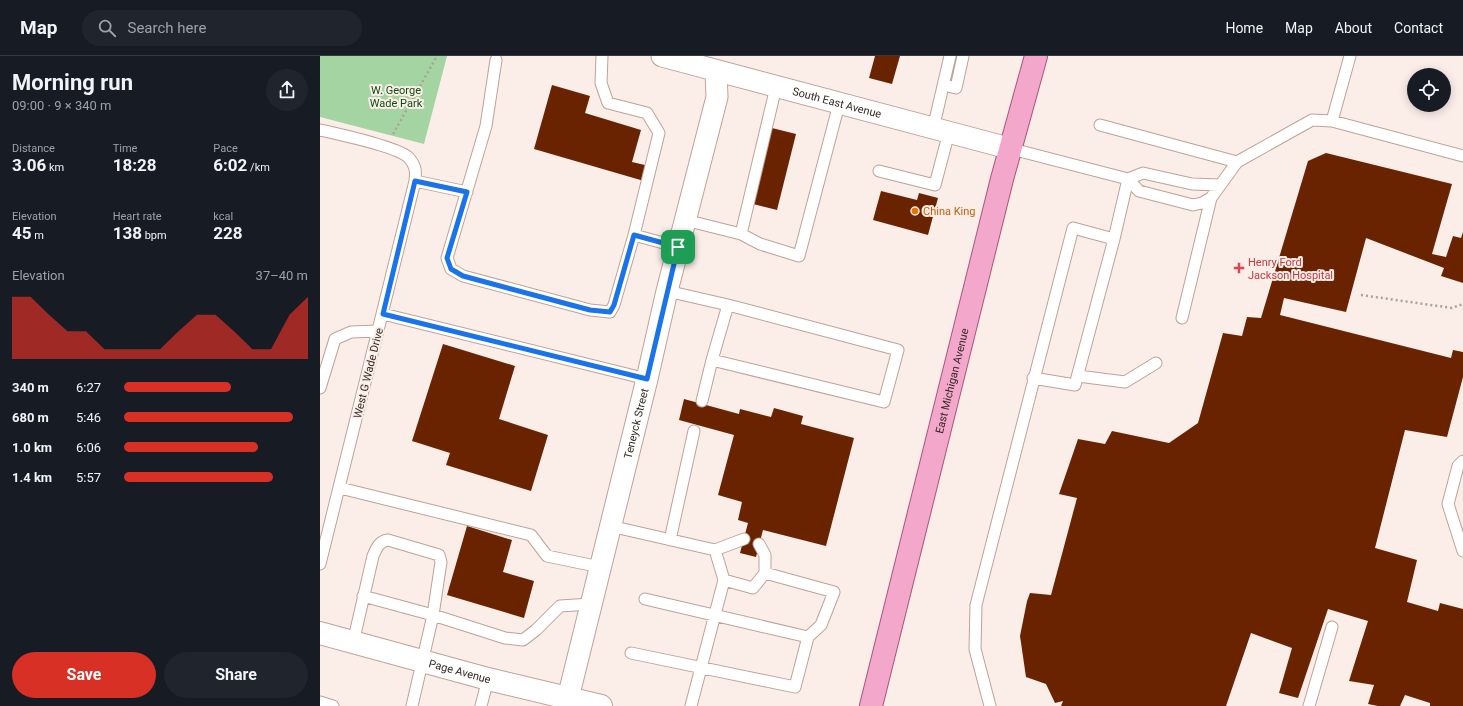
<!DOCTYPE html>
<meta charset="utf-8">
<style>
body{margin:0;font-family:Roboto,sans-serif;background:#20242c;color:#f1f3f6;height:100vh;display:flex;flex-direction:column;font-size:15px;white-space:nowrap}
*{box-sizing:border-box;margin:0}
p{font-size:13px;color:#9ea1a6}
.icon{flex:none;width:22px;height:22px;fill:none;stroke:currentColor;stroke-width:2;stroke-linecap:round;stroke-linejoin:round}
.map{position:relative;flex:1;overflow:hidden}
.side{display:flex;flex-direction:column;background:#171b24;width:320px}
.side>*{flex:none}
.tools{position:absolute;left:1087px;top:12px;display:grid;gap:8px}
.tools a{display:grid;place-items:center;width:44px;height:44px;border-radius:50%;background:#171b24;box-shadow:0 2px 10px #0003;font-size:20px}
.pin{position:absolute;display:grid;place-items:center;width:34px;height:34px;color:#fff;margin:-17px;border-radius:8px;box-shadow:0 2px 6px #0006}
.round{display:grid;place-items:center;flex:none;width:42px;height:42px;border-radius:21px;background:#20242c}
.headline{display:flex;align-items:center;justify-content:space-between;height:68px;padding:0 12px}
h1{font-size:22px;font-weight:700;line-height:30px}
.stats{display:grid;grid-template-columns:repeat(3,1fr);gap:6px;height:68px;padding:4px 12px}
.stats div{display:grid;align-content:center}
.stats b{font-size:17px;font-weight:700}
.stats small{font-size:11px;font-weight:400}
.stats p{font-size:11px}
.chart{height:112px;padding:8px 12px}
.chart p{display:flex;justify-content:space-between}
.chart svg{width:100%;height:72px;margin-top:4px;fill:#d93025;opacity:.7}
.action{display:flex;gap:8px;margin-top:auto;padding:8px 12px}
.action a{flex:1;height:46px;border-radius:24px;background:#d93025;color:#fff;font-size:16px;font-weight:700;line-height:46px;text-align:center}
.action a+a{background:#20242c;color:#f1f3f6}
ul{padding:0 12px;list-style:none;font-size:13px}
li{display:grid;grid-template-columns:64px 48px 1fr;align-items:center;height:30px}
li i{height:10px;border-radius:5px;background:#d93025}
header{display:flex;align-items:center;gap:24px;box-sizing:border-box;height:56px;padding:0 20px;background:#171b24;border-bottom:1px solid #363941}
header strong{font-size:19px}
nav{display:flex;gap:22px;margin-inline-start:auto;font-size:14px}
.search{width:280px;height:36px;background:#20242c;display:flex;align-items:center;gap:10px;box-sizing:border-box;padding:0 14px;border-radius:22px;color:#9ea1a6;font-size:15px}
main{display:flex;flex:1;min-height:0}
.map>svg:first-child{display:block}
</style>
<header>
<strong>Map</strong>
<div class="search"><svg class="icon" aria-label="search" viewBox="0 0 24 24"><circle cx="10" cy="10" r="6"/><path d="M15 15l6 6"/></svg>Search here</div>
<nav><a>Home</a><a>Map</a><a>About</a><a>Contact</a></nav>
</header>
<main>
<section class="side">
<div class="headline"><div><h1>Morning run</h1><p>09:00 · 9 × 340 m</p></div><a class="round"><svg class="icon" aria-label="share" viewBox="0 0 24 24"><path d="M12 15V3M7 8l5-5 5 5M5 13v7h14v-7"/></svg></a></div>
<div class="stats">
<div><p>Distance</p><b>3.06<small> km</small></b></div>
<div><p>Time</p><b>18:28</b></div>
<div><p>Pace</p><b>6:02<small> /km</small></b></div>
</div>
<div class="stats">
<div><p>Elevation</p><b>45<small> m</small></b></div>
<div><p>Heart rate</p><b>138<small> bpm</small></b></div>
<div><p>kcal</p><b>228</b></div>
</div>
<div class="chart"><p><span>Elevation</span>37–40 m</p>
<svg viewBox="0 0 160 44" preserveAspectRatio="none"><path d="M0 44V6L10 6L20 17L30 27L40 27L50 38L60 38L70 38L80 38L90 27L100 17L110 17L120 27L130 38L140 38L150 17L160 6V44z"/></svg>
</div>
<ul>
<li><b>340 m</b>6:27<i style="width:58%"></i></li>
<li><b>680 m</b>5:46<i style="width:92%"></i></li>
<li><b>1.0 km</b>6:06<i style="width:73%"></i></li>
<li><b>1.4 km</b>5:57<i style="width:81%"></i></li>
</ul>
<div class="action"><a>Save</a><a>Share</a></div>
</section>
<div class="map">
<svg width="1143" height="650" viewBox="0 0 1143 650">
<rect width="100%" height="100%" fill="#fbeee9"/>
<!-- green -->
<path fill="#a4d4a1" d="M 0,0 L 127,0 L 104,88 L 0,61 Z"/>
<!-- building -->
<path fill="#692300" d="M 555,0 L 580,0 L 572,28 L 549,22 Z
M 232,29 L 270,40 L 265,57 L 321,74 L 312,106 L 329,110 L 324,125 L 214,93 Z
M 452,72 L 476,78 L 457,154 L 433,148 Z
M 1006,97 L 1132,128 L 1112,198 L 1126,201 L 1133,180 L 1141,182 L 1143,176 L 1143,227 L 1121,220 L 1124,212 L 1046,182 L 1026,256 L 964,242 L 960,259 L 1131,302 L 1133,294 L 1143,296 L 1143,321 L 1127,381 L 1085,374 L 1055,492 L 1097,504 L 1087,546 L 1118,555 L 1120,547 L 1143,553 L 1143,650 L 1110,650 L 1110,647 L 1085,639 L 1080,650 L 1058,650 L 1048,648 L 1054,629 L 1029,625 L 1048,565 L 1008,553 L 978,642 L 959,637 L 972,592 L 931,577 L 906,650 L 741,650 L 743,645 L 735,647 L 726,628 L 706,621 L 700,580 L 707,545 L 710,537 L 731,539 L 757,442 L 739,438 L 758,383 L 785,388 L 792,375 L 849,387 L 878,367 L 903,277 L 922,280 L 927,261 L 941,262 L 988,105 Z
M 561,135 L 597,144 L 599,137 L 618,142 L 608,179 L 553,164 Z
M 123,288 L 195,310 L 179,363 L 228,379 L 211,435 L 126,409 L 130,397 L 92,385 Z
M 364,343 L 419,358 L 420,353 L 451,361 L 454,352 L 483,360 L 481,368 L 534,382 L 506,490 L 443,474 L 436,501 L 420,497 L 428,467 L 418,464 L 422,446 L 398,439 L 414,379 L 359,364 Z
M 147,470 L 192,484 L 183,516 L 214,525 L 204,562 L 127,539 Z"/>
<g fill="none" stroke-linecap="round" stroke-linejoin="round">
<defs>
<path id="service" d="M 282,0 L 281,27 L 288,47 L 327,57 L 339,77 L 314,179 L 358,191
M 176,4 L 166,70 L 127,202 L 131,213 L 143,220 L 270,254 L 290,256 L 294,249 L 314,179
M 624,29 L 636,32 L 643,0
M 1012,65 L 1030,0
M 780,69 L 917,106
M 613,73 L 630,0
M 0,74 C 18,78 79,91 89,102 C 96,110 96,115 95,125 L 0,508
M 692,93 L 808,123 L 819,135 L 873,149 L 882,147 L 891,142 L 917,106 L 992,64 L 1012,65 L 1143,100
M 559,115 L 615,129 L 629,76
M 808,123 L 823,117 L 872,128 L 900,129
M 95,125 L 147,136
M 365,164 L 421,178 L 440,188 L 479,200 L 519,48
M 421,178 L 456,31
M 347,235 L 408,249 L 578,294 L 564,346 L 392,304 L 408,249
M 63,258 L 327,323
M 862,262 L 891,142
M 758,320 L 805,326 L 836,307
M 713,322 L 755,329 L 794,183
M 0,332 L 15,283 L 31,276 L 57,275
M 382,345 L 392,304
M 1143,405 L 1138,410 L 1128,448 L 1143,495
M 20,432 L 211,479 L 227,500 L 280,511
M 290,470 L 395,494 L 404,524 L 371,650
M 350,484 L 374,375
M 439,488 L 445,499 L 445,517
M 395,494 L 424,483
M 404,524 L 433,532 L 445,517 L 514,536 L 501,569 L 488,581
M 43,540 L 113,559 L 185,582 L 203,584 L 216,574 L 240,550 L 271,548
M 33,587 L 53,500 C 56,493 59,485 68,484 L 119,499 L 121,506 L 113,559 L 92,650
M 311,597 L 475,631 L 488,581 L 325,543
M 0,646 L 13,650
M 161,650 L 168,623
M 670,650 L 655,593 L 656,549 L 753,172 L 794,183 L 808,123
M 989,650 L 1012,571"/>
<g id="minor">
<path id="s1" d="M 342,0 L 692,93"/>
<path id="s2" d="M 246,650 L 327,323 L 347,235 L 397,41 L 396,15"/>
</g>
<g id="tertiary">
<path id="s3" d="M 0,577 L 168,623 L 281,650"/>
</g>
<g id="primary">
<path id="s4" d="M 551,650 L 682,123 L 716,0"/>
</g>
</defs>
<!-- service casing -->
<use href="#service" stroke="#bfa295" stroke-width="13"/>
<!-- minor casing -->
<use href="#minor" stroke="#bfa295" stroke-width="23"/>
<!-- tertiary casing -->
<use href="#tertiary" stroke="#bfa295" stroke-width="24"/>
<!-- primary casing -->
<use href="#primary" stroke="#aa547a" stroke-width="24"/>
<!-- path -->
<path stroke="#aca09b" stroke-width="2.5" stroke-dasharray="2 3" stroke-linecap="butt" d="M 73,78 L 117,0
M 1041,239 L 1132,252 L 1143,248"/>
<!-- service -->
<use href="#service" stroke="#fff" stroke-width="11"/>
<!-- minor -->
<use href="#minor" stroke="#fff" stroke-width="21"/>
<!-- tertiary -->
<use href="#tertiary" stroke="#fff" stroke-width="22"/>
<!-- primary -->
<use href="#primary" stroke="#f2a7cb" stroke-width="22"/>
</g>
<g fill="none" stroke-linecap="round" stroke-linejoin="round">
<defs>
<path id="route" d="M 95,125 L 147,136 L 127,202 L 131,213 L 143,220 L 270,254 L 290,256 L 294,249 L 314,179 L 358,191 L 327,323 L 63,258 Z"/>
</defs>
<!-- route casing -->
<use href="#route" stroke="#fff" stroke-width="8"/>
<!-- route -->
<use href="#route" stroke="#1a73e8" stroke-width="5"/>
</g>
<!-- markers -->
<circle fill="#e8710a" stroke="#fbeee9" stroke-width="1.5" cx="595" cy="155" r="4"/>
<path fill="#e0444e" stroke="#fbeee9" stroke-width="1.5" d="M917 206h4v4h4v4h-4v4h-4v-4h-4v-4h4z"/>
<g text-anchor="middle" stroke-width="4" stroke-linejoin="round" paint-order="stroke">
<!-- park labels -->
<g font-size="11" fill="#0e4d0f" stroke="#fbeee9">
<text x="76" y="38">W. George<tspan x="76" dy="13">Wade Park</tspan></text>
</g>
<!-- street labels -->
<g font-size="11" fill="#342823" stroke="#fbeee9">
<text dy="4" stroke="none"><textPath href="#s1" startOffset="181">South East Avenue</textPath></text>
<text transform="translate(48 317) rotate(-76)" y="4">West G Wade Drive</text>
<text dy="4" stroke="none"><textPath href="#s4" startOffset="335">East Michigan Avenue</textPath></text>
<text dy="4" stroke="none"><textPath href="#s2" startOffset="291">Teneyck Street</textPath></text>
<text dy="4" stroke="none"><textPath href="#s3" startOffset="145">Page Avenue</textPath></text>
</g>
<!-- food labels -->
<g font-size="11" fill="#c56008" stroke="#fbeee9" text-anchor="start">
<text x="603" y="159">China King</text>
</g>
<!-- health labels -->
<g font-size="11" fill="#be3a42" stroke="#fbeee9" text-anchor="start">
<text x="928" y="210">Henry Ford<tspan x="928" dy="13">Jackson Hospital</tspan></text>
</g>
</g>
</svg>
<div class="tools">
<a><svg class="icon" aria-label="locate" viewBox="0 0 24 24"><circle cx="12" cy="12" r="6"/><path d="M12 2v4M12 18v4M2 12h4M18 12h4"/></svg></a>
</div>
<div class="pin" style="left:358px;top:191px;background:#1e9e55"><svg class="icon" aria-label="arrive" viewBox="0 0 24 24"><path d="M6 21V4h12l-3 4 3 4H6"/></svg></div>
</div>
</main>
